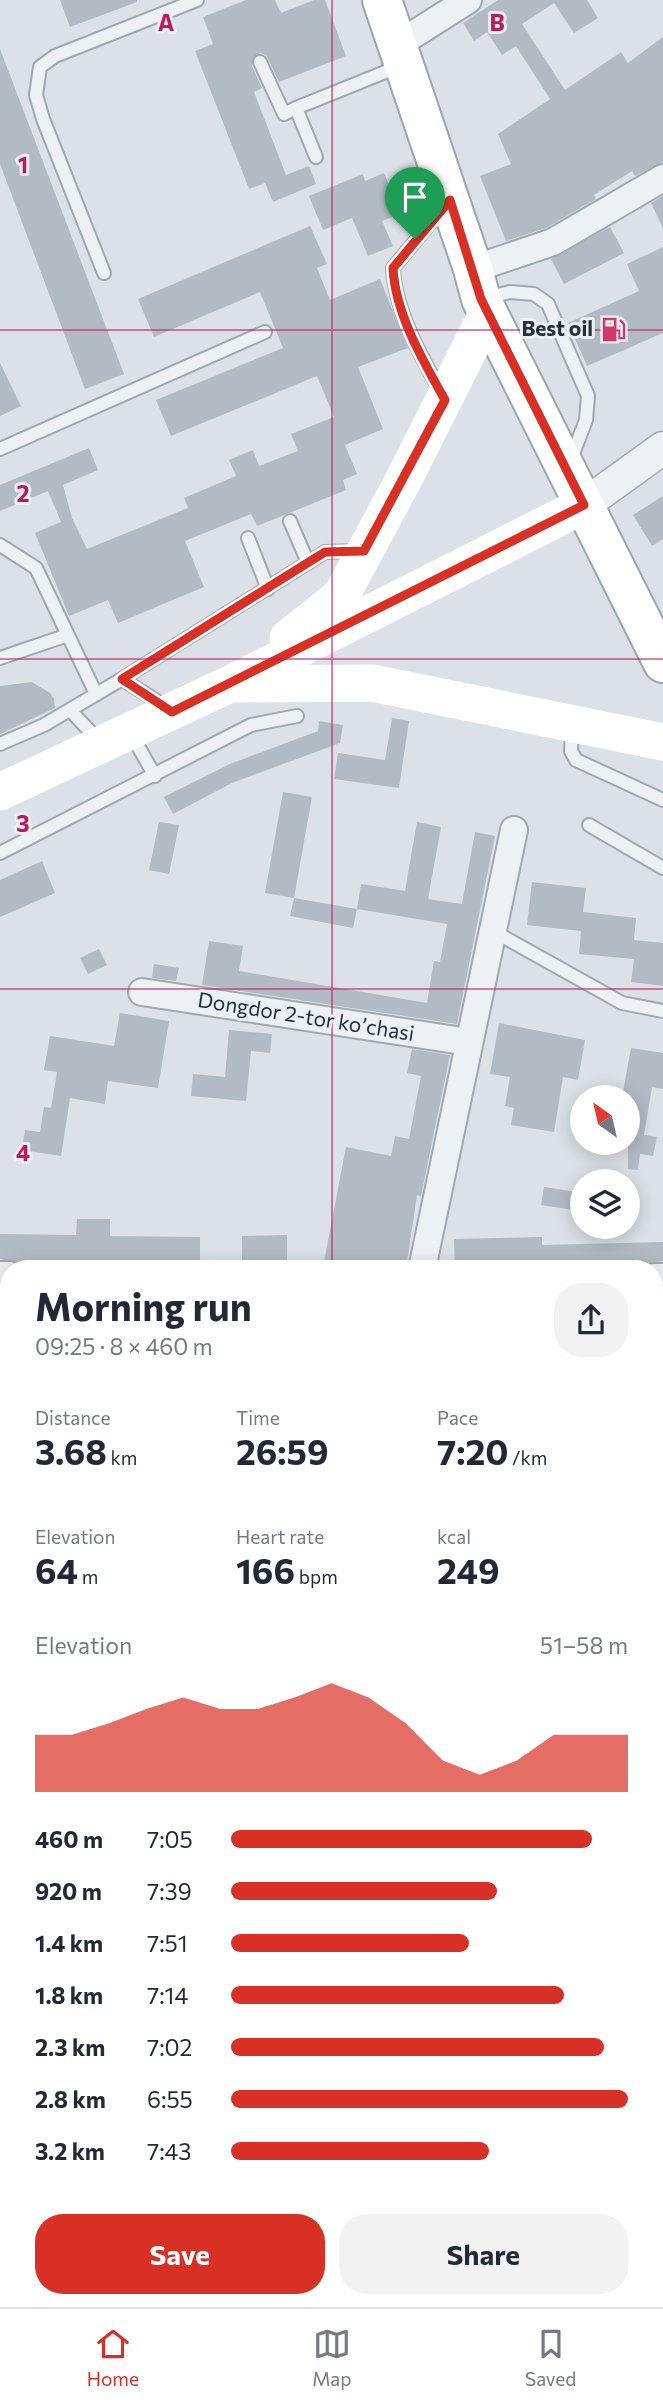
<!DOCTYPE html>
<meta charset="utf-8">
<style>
body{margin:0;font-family:Commissioner,sans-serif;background:#f2f2f3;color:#1f2937;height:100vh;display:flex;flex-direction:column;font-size:26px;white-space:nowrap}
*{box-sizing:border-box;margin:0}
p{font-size:23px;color:#747a83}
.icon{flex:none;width:38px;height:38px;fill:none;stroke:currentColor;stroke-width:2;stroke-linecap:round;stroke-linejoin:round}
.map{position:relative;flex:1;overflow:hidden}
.details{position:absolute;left:0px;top:1260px;width:663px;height:1048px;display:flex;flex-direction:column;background:#fff;border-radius:28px 28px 0 0;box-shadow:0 4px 18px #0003}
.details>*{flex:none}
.needle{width:46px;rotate:326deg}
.buttons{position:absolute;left:570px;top:1085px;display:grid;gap:14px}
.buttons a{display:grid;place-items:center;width:70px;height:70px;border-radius:50%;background:#fff;box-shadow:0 4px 18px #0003;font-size:35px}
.pin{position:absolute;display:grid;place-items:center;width:60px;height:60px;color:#fff;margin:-72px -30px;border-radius:50% 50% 50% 0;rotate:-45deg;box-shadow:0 0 7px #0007}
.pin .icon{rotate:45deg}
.round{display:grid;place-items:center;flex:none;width:74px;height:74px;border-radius:28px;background:#f2f2f3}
.headline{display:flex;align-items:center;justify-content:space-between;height:119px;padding:0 35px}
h1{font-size:38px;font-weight:700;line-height:52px}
.metrics{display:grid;grid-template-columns:repeat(3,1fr);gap:10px;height:119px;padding:7px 35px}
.metrics div{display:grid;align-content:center}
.metrics b{font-size:35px;font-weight:700}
.metrics small{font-size:19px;font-weight:400}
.metrics p{font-size:19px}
.chart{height:196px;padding:14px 35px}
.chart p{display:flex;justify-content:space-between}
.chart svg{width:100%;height:126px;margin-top:7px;fill:#d93025;opacity:.7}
.button{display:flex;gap:14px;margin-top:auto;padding:14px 35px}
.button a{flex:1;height:80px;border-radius:28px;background:#d93025;color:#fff;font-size:28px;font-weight:700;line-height:80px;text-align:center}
.button a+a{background:#f2f2f3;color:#1f2937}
ul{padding:0 35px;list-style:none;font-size:23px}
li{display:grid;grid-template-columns:112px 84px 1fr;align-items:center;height:52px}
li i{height:18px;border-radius:9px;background:#d93025}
.menu{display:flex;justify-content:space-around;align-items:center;height:98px;border-top:2px solid #e0e1e3;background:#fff;font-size:19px;color:#747a83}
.menu a{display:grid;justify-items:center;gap:4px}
.menu .on{color:#d93025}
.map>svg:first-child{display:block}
</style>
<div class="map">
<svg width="663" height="2307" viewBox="0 0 663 2307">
<rect width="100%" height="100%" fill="#dbe1e6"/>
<!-- building -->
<path fill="#b2bbc3" d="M 60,0 L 137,0 L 137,2 L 70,27 Z
M 246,0 L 275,0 L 281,13 L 314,0 L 325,0 L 346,56 L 279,82 L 266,55 L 260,53 L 253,58 L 252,66 L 262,88 L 254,92 L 286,175 L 309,166 L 316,184 L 273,202 L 265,183 L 249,189 L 195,51 L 213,44 L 203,17 Z
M 498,0 L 587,0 L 598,18 L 574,33 L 554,3 L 522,24 L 565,90 L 621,52 L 628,63 L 663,37 L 663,162 L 635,176 L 632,171 L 594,195 L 596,199 L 546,228 L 506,241 L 480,176 L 511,164 L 498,134 L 550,99 L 516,46 L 502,55 L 487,32 L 474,41 L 463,23 Z
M 0,49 L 124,374 L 85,389 L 0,164 Z
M 384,173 L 395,200 L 391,202 L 397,215 L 382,221 L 393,246 L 368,256 L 352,218 L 323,230 L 309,196 L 363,174 L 365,181 Z
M 663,196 L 663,228 L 651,203 Z
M 310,226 L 327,264 L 317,268 L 330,300 L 380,279 L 408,348 L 358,367 L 383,429 L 345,445 L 357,474 L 343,480 L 346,490 L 257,526 L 251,514 L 185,541 L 204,587 L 118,623 L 108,600 L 69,616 L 35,533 L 61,522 L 48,491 L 0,511 L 0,485 L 89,448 L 98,470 L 63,485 L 72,518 L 87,549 L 188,508 L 184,498 L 236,476 L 229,460 L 253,450 L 259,466 L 298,451 L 291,434 L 334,417 L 317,376 L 171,436 L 156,400 L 283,348 L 260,292 L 154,337 L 138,299 Z
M 610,227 L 624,253 L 564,284 L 551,259 Z
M 663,247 L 663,333 L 587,366 L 568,323 L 639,291 L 627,264 Z
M 0,363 L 21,406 L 0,416 Z
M 663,496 L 663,539 L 652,546 L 633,515 Z
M 32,682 L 50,693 L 54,699 L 55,708 L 0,734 L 0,686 Z
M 392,718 L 409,721 L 399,788 L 334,779 L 338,753 L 385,760 Z
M 319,721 L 343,725 L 340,743 L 232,783 L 173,814 L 164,797 L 230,764 L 318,731 Z
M 283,792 L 312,797 L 294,898 L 265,893 Z
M 159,822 L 179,825 L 169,874 L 149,870 Z
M 417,822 L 441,827 L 428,899 L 462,904 L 475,832 L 495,836 L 457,1024 L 202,985 L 209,941 L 243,946 L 239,971 L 427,1003 L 434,961 L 440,962 L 447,924 L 357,909 L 353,928 L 290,916 L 294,898 L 357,909 L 361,884 L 405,891 Z
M 42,861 L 55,893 L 0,917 L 0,880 Z
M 532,882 L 586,888 L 583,912 L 636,918 L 634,940 L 663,943 L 663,986 L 631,982 L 634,959 L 579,954 L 581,931 L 527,925 Z
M 99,949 L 107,965 L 88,974 L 80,958 Z
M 154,964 L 179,968 L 176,981 L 152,978 Z
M 120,1013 L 169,1021 L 158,1088 L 108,1081 L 105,1104 L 70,1098 L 61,1156 L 22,1150 L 25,1130 L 40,1132 L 44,1107 L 51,1108 L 57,1072 L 44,1070 L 50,1036 L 114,1046 Z
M 499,1023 L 585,1040 L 578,1080 L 563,1077 L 554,1132 L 511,1125 L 514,1108 L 505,1106 L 510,1077 L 490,1074 Z
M 229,1030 L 272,1034 L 270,1053 L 251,1051 L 246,1101 L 191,1096 L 193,1074 L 225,1077 Z
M 631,1048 L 663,1053 L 663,1089 L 652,1087 L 644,1135 L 657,1137 L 653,1156 L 640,1154 L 638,1170 L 628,1169 L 628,1097 L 622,1097 Z
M 412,1049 L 450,1055 L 421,1196 L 417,1195 L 406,1269 L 323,1267 L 346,1147 L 391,1156 L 395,1136 L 409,1139 L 421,1076 L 407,1073 Z
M 544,1187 L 577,1192 L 574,1210 L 541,1205 Z
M 77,1219 L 110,1219 L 110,1236 L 200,1237 L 200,1265 L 20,1264 L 0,1259 L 0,1234 L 76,1235 Z
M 287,1235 L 287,1266 L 242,1266 L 242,1236 Z
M 542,1237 L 542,1245 L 663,1242 L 663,1261 L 647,1263 L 641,1269 L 628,1269 L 628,1264 L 455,1268 L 454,1239 Z"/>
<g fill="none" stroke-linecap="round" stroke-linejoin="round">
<defs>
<path id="service" d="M 260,62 L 284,114 L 296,108
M 316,157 L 296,108 L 400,66
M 104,273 L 43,119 L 36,95 L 40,67 L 55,56 L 197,0
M 485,298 L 510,292 L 534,294 L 548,304 L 588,396 L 586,420 L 571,459
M 441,392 C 420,355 395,310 393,268 L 445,205
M 0,449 L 265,332
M 290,521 L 308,563
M 248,538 L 268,589
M 0,545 L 36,568 L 96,694
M 0,658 L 68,635
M 122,679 L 166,707
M 70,710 L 99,741
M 572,728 L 571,751 L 576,760 L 663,800
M 131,734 L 155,776
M 0,744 L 44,725 L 122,679 L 325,552 L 360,551
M 589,825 L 663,868
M 0,853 L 251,725 L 297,716
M 493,931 L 622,1003 L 663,1011
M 654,1677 L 658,1654"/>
<path id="minor" d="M 397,45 L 468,0
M 473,269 L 553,242 L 663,178
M 142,992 L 469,1042
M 422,1269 L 514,830
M 0,1275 L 9,1275
M 654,1277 L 663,1277
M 0,1411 L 9,1409
M 654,1654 L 663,1655
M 0,1673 L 9,1672
M 0,2184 L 9,2208
M 32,2300 L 34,2307"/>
<path id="tertiary" d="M 584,505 L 663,448
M 0,2041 L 9,2041
M 654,2132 L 663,2133"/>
<path id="primary" d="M 382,0 L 473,269 L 481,299 L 663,663"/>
</defs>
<!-- service casing -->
<use href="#service" stroke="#a0a9b0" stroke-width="16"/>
<!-- minor casing -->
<use href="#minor" stroke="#a0a9b0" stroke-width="30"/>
<!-- tertiary casing -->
<use href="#tertiary" stroke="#a0a9b0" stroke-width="35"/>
<!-- primary casing -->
<use href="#primary" stroke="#9aa7b2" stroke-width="42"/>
<!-- service -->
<use href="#service" stroke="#edf1f4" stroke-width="12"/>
<!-- minor -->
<use href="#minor" stroke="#edf1f4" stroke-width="26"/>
<!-- tertiary -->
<use href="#tertiary" stroke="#edf1f4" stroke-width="32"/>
<!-- secondary -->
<path stroke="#fff" stroke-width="37" d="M 288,638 L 341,596 L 405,477 L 488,312
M 238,684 L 372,683 L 663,742
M 0,792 L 230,684 L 584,505"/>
<!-- primary -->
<use href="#primary" stroke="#fff" stroke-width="38"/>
</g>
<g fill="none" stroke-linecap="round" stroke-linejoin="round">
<defs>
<path id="route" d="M 450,200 L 481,299 L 584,505 L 172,712 L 122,679 L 325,552 L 364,551 L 445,400 C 423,361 395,313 393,268 Z"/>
</defs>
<!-- route casing -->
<use href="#route" stroke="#fff" stroke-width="14"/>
<!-- route -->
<use href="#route" stroke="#d93025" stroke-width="9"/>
</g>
<!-- grid -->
<path fill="none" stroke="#c2185b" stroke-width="2" stroke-opacity="0.55" d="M 332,0 L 332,1269M 0,330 L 663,330M 0,659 L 663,659M 0,989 L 663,989M 0,1318 L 9,1318M 654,1318 L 663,1318M 0,1648 L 9,1648M 654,1648 L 663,1648M 0,1977 L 9,1977M 654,1977 L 663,1977M 332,2300 L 332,2307"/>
<!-- icons -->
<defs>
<symbol id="fuel-bare" viewBox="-9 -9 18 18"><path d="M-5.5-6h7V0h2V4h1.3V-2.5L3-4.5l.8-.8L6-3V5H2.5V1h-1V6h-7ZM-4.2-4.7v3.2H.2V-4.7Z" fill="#d23867" stroke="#eaf0f4" stroke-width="2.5" paint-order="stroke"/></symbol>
</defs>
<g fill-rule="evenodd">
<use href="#fuel-bare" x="596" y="312" width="35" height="35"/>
</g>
<g text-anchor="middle" stroke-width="6" stroke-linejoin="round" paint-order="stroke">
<!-- poi labels -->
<g font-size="21" font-weight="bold" fill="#24313c" stroke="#eaf0f4" text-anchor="end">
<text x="593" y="336">Best oil</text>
</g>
<!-- street labels -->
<g font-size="21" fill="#24313c" stroke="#eaf0f4">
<text transform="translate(306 1017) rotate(9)" y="7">Dongdor 2-tor koʼchasi</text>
</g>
</g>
<g font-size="23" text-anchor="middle" font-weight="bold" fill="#c2185b" stroke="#eaf0f4" stroke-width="6" stroke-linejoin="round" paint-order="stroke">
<text x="166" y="31">A</text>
<text x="497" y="31">B</text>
<text x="23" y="173">1</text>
<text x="23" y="502">2</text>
<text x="23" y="832">3</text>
<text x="23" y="1161">4</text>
</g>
</svg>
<div class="buttons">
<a><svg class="needle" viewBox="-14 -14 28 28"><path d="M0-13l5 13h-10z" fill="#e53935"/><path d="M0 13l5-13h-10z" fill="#747a83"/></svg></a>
<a><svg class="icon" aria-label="layers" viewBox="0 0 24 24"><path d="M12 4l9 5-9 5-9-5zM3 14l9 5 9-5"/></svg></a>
</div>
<div class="pin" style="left:415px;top:239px;background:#1e9e55"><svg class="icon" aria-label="arrive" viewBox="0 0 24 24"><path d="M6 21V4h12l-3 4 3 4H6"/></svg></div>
<section class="details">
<div class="headline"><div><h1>Morning run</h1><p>09:25 · 8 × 460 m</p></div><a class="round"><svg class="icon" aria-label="share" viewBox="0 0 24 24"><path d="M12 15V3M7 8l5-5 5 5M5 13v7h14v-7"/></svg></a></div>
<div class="metrics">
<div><p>Distance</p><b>3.68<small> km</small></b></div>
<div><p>Time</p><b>26:59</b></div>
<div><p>Pace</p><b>7:20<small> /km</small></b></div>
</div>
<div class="metrics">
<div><p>Elevation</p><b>64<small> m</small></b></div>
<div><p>Heart rate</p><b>166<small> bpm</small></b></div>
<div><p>kcal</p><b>249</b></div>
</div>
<div class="chart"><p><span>Elevation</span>51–58 m</p>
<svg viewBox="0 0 160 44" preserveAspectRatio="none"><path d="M0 44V24L10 24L20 20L30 15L40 11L50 15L60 15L70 11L80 6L90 11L100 20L110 33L120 38L130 33L140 24L150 24L160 24V44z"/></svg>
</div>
<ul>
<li><b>460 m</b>7:05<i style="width:91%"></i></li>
<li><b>920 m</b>7:39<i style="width:67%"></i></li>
<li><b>1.4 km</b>7:51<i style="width:60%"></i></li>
<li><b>1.8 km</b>7:14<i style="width:84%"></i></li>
<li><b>2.3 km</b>7:02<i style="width:94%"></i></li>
<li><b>2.8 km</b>6:55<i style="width:100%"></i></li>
<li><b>3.2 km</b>7:43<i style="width:65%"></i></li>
</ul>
<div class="button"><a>Save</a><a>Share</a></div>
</section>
</div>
<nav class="menu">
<a class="on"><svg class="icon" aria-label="home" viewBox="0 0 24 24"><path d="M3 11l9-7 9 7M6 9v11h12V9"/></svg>Home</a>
<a><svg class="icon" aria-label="map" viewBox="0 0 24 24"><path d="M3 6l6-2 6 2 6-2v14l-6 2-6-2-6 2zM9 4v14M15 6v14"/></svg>Map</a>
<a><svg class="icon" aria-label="saved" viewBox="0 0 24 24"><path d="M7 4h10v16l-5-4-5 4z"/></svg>Saved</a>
</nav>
